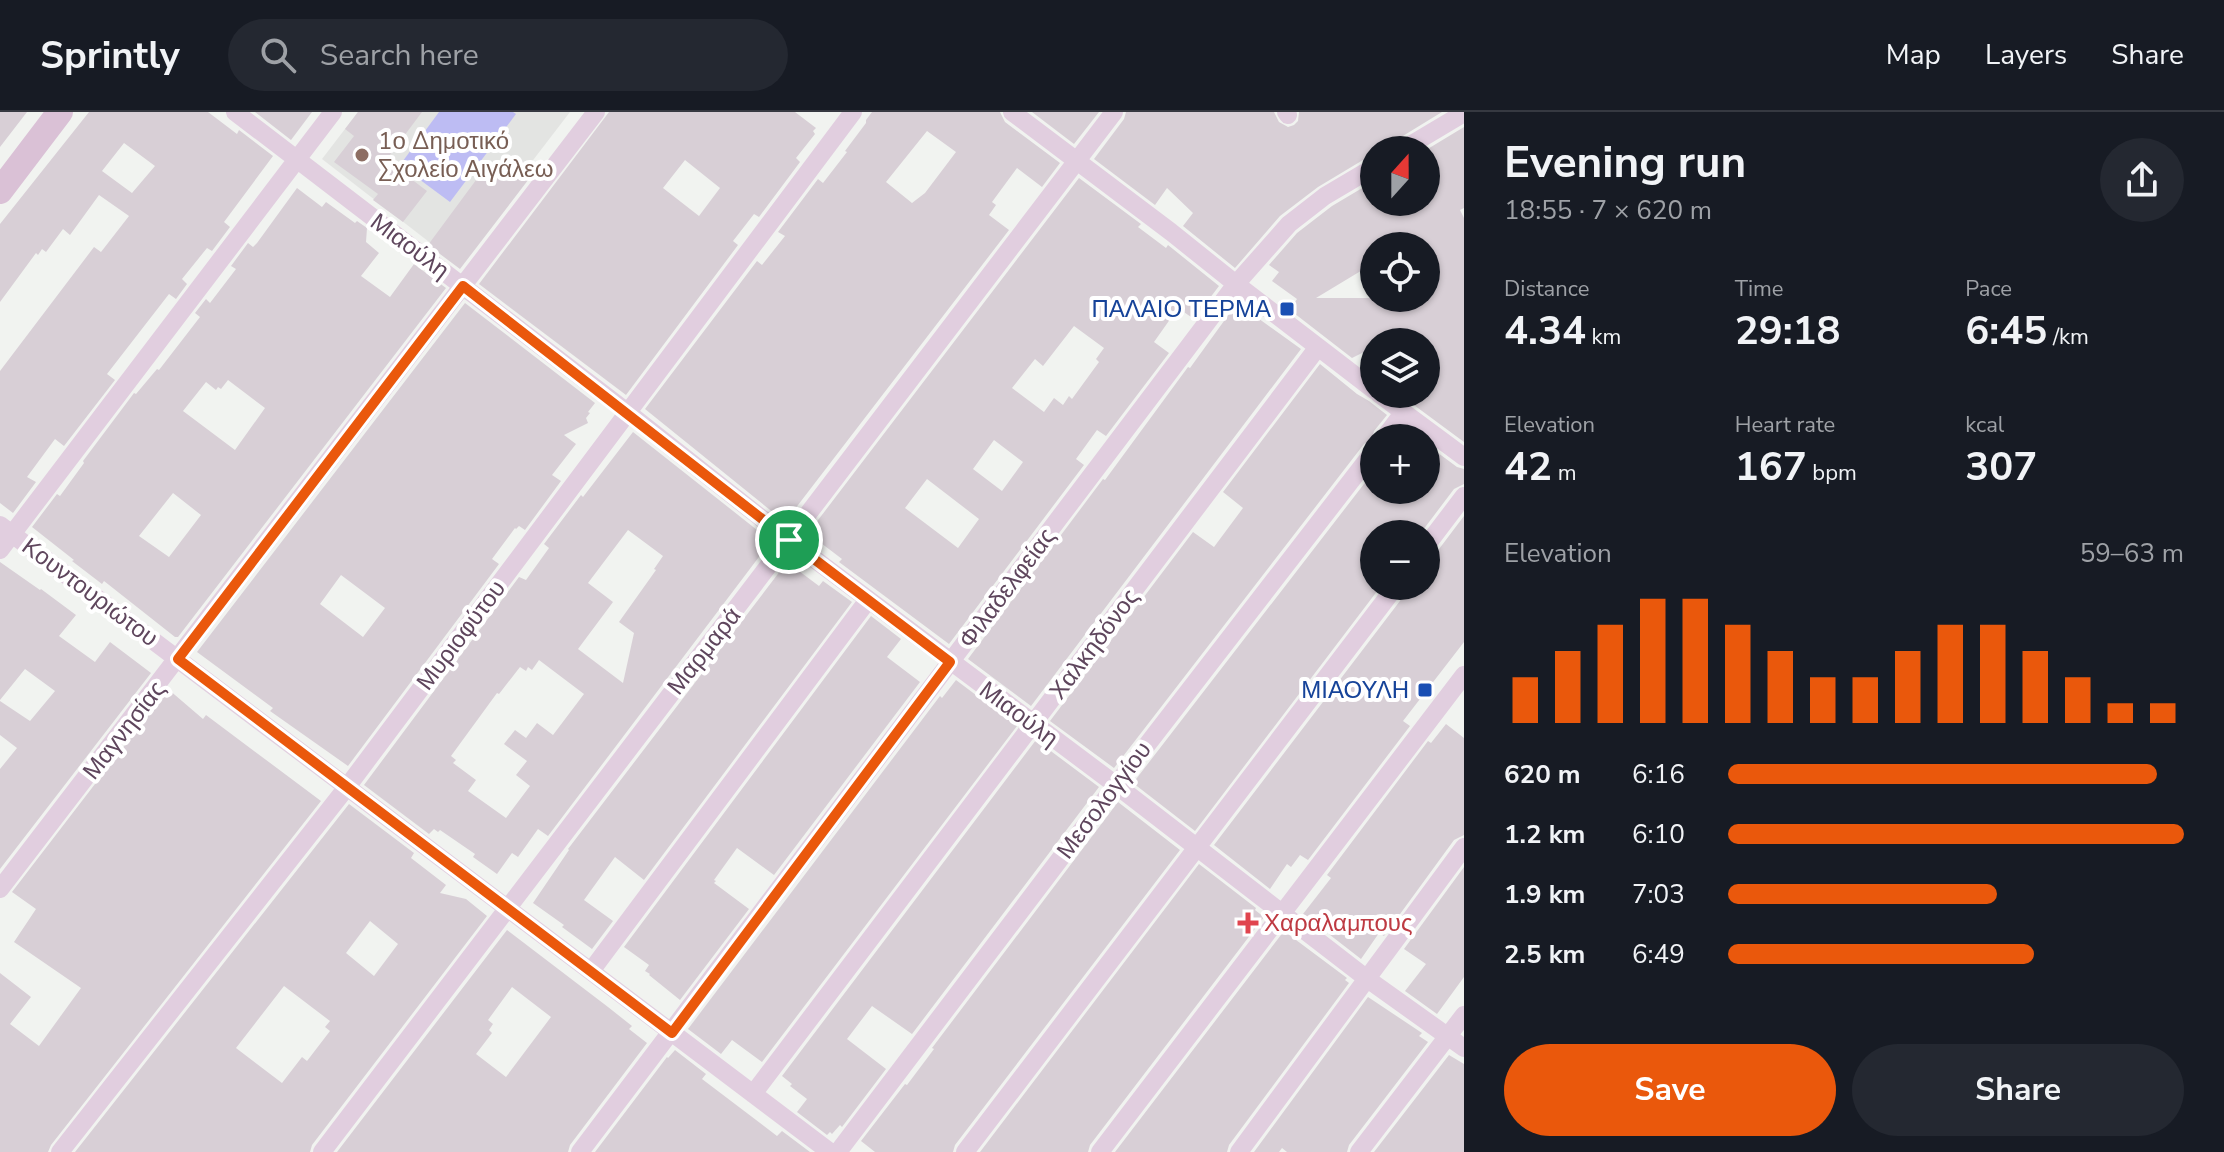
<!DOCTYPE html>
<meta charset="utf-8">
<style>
body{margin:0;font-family:"Nunito Sans",sans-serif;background:#242831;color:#f1f3f6;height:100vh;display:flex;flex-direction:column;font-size:30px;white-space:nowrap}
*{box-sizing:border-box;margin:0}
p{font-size:26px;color:#9ea1a6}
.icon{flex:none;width:44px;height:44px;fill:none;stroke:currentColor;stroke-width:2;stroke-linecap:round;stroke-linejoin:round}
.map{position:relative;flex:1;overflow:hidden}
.sheet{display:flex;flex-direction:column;background:#171b24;width:760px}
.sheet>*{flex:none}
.needle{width:52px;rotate:21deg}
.controls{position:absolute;left:1360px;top:24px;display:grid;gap:16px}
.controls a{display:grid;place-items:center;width:80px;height:80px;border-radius:50%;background:#171b24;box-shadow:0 2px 6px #0004;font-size:40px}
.pin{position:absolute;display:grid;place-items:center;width:68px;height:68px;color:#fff;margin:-34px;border:4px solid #fff;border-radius:50%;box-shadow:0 2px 8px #0007}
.round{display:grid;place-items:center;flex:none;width:84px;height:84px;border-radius:42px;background:#242831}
.headline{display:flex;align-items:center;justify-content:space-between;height:136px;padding:0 40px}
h1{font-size:44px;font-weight:700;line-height:60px}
.stats{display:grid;grid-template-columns:repeat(3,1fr);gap:12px;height:136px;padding:8px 40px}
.stats div{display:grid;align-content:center}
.stats b{font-size:40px;font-weight:700}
.stats small{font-size:22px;font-weight:400}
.stats p{font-size:22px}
.chart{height:224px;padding:16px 40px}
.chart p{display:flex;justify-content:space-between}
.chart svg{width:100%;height:144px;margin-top:8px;stroke:#ea580c;stroke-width:6}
.cta{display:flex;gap:16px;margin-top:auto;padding:16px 40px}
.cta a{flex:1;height:92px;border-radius:48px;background:#ea580c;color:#fff;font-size:32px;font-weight:700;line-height:92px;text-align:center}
.cta a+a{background:#242831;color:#f1f3f6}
ul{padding:0 40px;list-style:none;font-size:26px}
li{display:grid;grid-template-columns:128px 96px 1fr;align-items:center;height:60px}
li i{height:20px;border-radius:10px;background:#ea580c}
header{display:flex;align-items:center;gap:48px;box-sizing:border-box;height:112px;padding:0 40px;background:#171b24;border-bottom:2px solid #363941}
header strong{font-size:38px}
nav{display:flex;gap:44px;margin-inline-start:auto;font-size:28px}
.search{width:560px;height:72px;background:#242831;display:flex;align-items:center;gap:20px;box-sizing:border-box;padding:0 28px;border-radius:44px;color:#9ea1a6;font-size:30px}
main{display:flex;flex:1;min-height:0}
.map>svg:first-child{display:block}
</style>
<header>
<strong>Sprintly</strong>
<div class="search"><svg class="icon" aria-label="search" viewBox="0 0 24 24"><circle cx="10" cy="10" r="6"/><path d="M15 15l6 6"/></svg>Search here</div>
<nav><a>Map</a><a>Layers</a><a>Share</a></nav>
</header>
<main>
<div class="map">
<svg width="1464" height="1040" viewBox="0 0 1464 1040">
<rect width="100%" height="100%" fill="#f1f3f0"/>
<!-- education -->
<path fill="#e3e4e2" d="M 358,0 L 570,0 L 455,150 L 322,47 Z"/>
<!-- green -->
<path fill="#bdbcf3" d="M 439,0 L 513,0 L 516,2 L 450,90 L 400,53 Z"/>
<!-- building -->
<path fill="#d8cfd6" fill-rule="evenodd" d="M 0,0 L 27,0 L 0,35 Z
M 89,0 L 208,0 L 237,22 L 239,18 L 273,44 L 224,110 L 230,115 L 212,139 L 207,136 L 182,167 L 187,172 L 176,187 L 169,182 L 107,262 L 115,268 L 64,334 L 55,327 L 27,365 L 36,370 L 13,401 L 0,391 L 0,259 L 94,135 L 101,140 L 129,104 L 99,83 L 70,123 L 63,117 L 46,140 L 42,137 L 38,143 L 36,141 L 0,190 L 0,112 ZM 124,31 L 155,54 L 132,81 L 102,59 Z
M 255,0 L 312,0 L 291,28 Z
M 358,0 L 422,0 L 386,48 L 427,79 L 403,110 L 373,88 L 378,82 L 334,50 L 354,24 L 345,17 Z
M 609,0 L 795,0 L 816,16 L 813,19 L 815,22 L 796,46 L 800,50 L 759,105 L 754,102 L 733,129 L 738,133 L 626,283 L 479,172 ZM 685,48 L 720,76 L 699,104 L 663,76 Z
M 872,0 L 1000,0 L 1005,10 L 1060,51 L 1042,75 L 1017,56 L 992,90 L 996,93 L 989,103 L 1009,118 L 785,410 L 645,297 L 757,149 L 762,153 L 785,124 L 778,120 L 818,67 L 823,71 L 847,40 L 845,39 L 866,11 L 866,8 ZM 927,19 L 956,40 L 925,81 L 912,91 L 886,70 Z
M 1032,0 L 1099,0 L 1074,32 Z
M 1126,0 L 1274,0 L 1279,10 L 1288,15 L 1294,13 L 1298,9 L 1299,0 L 1442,0 L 1380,38 L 1374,38 L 1374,43 L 1368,45 L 1318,75 L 1280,104 L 1235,156 L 1183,114 L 1193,101 L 1167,76 L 1155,93 L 1094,47 L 1124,7 Z
M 1464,15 L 1464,96 L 1460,98 L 1464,106 L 1464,330 L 1399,282 L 1426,282 L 1426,230 L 1374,230 L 1374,235 L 1352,246 L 1290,198 L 1297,187 L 1272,169 L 1279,160 L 1269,153 L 1297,121 L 1332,94 L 1374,69 L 1374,90 L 1426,90 L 1426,38 ZM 1374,134 L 1426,134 L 1426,186 L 1316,186 L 1374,151 Z
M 514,43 L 535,59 L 460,157 L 428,133 L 479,64 L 491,73 Z
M 1079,66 L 1141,112 L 1138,115 L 1166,136 L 1168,133 L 1219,174 L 1194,207 L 1178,196 L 1154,230 L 1169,241 L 1106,324 L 1097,318 L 1076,347 L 1084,353 L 949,532 L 839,450 L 842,447 L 817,428 L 821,423 L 812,416 ZM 1074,214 L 1104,236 L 1096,247 L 1099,250 L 1072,287 L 1069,284 L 1063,293 L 1054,286 L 1044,300 L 1012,276 L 1035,247 L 1043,254 ZM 994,328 L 1023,350 L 1002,379 L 973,357 ZM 927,367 L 979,407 L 958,436 L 905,396 Z
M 297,76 L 322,95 L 326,90 L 355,111 L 357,109 L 367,116 L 366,130 L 379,141 L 361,164 L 390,185 L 414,152 L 446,176 L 178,525 L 175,525 L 104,469 L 102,472 L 72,449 L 74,448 L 32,415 L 57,382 L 60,384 L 84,351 L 83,349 L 134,281 L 136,282 L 157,257 L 159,258 L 200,205 L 195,201 L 206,187 L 210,191 L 236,157 L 231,154 L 248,131 L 253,135 L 257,131 ZM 228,268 L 265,296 L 235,338 L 183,299 L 206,270 L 216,278 L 218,275 L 221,277 ZM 173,381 L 201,403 L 169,445 L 139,424 Z
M 465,191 L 595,291 L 588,300 L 590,301 L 586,306 L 588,311 L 564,323 L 576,332 L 552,363 L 561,369 L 525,418 L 519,414 L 516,417 L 515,416 L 492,447 L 499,452 L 348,654 L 270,599 L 273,596 L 197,540 ZM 341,463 L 385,496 L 363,525 L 320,492 Z
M 1237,191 L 1301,237 L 1031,594 L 968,547 L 1103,367 L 1105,368 L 1188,255 L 1190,256 Z
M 1320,252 L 1357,282 L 1369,289 L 1387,303 L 1374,319 L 1372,327 L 1364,332 L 1114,656 L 1050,609 L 1193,420 L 1214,435 L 1243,396 L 1223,380 Z
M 633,320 L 771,429 L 548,724 L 538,717 L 518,745 L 512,741 L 497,762 L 473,745 L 475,742 L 440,718 L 438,720 L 434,717 L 429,722 L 364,673 L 519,465 L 526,468 L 549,436 L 544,432 L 581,383 L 583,385 ZM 628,418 L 663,444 L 654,457 L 656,458 L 619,510 L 634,521 L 623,571 L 578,537 L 613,490 L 588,471 ZM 539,548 L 584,582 L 553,623 L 537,611 L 526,626 L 515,618 L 504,632 L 527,649 L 516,663 L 530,674 L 506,706 L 468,679 L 476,668 L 453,651 L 456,648 L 451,644 L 497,581 L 499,582 L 520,555 L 526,559 L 528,555 L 532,558 Z
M 1426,332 L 1457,355 L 1464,357 L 1464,372 L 1454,377 L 1420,422 L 1374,422 L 1374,474 L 1381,474 L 1195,719 L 1133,671 L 1374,359 L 1374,378 L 1426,378 Z
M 1464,404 L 1464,530 L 1403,609 L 1410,614 L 1308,748 L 1300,743 L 1291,755 L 1287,752 L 1270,777 L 1214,733 L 1406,481 L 1408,474 L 1426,474 L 1426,446 L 1436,441 Z
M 0,450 L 40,478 L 41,477 L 76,503 L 59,524 L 95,550 L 110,530 L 151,561 L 0,757 L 0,657 L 17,636 L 0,623 L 0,589 L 30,609 L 55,579 L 25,557 L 0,588 Z
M 787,450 L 819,474 L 823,469 L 852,490 L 644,768 L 615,745 L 584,788 L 613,809 L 592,837 L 562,815 L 564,813 L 533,791 L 569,738 L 568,737 Z
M 871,504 L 901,527 L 887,545 L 920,570 L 774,763 L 737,736 L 714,768 L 716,769 L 714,771 L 749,797 L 680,888 L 649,863 L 650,862 L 645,859 L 649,853 L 624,835 Z
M 956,568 L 1017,614 L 762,950 L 732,928 L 721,942 L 688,917 L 940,584 L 942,586 Z
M 168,577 L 203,607 L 206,603 L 321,689 L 51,1033 L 48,1040 L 0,1040 L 0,861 L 31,885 L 10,912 L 39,934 L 81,876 L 14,830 L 36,797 L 12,780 Z
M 1446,612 L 1464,626 L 1464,723 L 1454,728 L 1384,824 L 1379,821 L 1361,847 L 1303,802 L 1331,766 L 1327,763 L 1428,629 L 1431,631 Z
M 1036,628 L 1099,675 L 912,922 L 872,894 L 847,927 L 886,957 L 842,1015 L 840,1013 L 832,1022 L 830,1020 L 827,1023 L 797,1000 L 807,987 L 790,974 L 792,972 L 782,964 Z
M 1118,690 L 1180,738 L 955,1033 L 953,1040 L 875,1040 L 861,1029 L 905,972 L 907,973 L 934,937 L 932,936 Z
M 349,692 L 414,741 L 411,746 L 446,773 L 440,781 L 466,787 L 487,804 L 312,1033 L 310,1040 L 75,1040 ZM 370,809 L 398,832 L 374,864 L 346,841 ZM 284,874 L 330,909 L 325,915 L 330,919 L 307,949 L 302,945 L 282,971 L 236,936 Z
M 1199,752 L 1256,796 L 1255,798 L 1264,805 L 1090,1033 L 1088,1040 L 980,1040 Z
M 1464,755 L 1464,865 L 1437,902 L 1405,879 L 1426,852 L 1404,837 Z
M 507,818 L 608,895 L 632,914 L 629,917 L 647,931 L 570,1033 L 568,1040 L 337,1040 ZM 512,875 L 551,905 L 506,965 L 476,942 L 492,921 L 489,918 L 493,912 L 488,908 Z
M 1284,819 L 1347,866 L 1345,868 L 1349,871 L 1229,1033 L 1227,1040 L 1115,1040 Z
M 1368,885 L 1422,921 L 1419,924 L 1428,930 L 1349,1033 L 1347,1040 L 1287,1040 L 1282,1036 L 1279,1040 L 1254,1040 Z
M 675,938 L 706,962 L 702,967 L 777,1024 L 782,1019 L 810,1040 L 595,1040 L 667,945 L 668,946 Z
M 1449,943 L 1464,952 L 1464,1040 L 1374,1040 Z"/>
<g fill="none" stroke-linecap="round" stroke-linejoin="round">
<!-- street -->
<path stroke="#e1cedf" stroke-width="18" d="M 235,0 L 627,300 L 789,428 L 1116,673 L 1366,866 L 1464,936
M 1012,0 L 1171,120 L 1236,172 L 1374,278
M 1286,0 L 1288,3
M 1402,38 L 1464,1
M 1379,282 L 1464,345
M 1384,326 L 1403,301
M 0,413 L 830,1040
M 1426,434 L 1464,384
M 0,438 L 333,0
M 0,777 L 596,0
M 591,859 L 868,488
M 753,982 L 1318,235
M 60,1040 L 347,675 L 853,0
M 322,1040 L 1114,0
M 580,1040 L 1236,172 L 1289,112 L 1325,84 L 1374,55
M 838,1040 L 1116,673 L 1374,339
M 965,1040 L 1396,474
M 1100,1040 L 1464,563
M 1239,1040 L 1464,735
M 1359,1040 L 1464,903"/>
<!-- secondary -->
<path stroke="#dac1d6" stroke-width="26" d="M 0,79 L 60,0"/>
</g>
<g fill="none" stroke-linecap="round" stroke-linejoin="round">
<defs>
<path id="route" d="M 463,174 L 789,428 L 950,550 L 672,921 L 178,547 Z"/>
</defs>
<!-- route casing -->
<use href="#route" stroke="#fff" stroke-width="16"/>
<!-- route -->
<use href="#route" stroke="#ea580c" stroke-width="10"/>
</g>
<!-- markers -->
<circle fill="#8d6e63" stroke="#fff" stroke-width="3" cx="362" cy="43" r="8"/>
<g fill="#1a4fb4" stroke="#fff" stroke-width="3">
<rect x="1279" y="189" width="16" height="16" rx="4"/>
<rect x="1417" y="570" width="16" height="16" rx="4"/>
</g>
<path fill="#e0444e" stroke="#fff" stroke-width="3" d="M1244 799h8v8h8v8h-8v8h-8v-8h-8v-8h8z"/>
<g text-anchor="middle" stroke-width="8" stroke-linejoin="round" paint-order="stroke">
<!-- education labels -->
<g font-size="24" fill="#785e54" stroke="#fff" text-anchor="start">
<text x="378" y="37">1ο Δημοτικό<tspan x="378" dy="28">Σχολείο Αιγάλεω</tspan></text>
</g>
<!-- street labels -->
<g font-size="24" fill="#5f465d" stroke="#fff">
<text transform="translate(410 134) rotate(37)" y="8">Μιαούλη</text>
<text transform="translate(1007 476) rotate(-53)" y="8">Φιλαδελφείας</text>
<text transform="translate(90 480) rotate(37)" y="8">Κουντουριώτου</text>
<text transform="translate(461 523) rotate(-53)" y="8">Μυριοφύτου</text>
<text transform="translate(1094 532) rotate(-53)" y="8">Χαλκηδόνος</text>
<text transform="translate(704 539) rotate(-52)" y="8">Μαρμαρά</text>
<text transform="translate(1019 602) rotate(37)" y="8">Μιαούλη</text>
<text transform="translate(124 618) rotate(-52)" y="8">Μαγνησίας</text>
<text transform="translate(1104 688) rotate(-53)" y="8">Μεσολογγίου</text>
</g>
<!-- transit labels -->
<g font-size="24" fill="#164399" stroke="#fff" text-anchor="end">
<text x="1271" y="205">ΠΑΛΑΙΟ ΤΕΡΜΑ</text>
<text x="1409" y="586">ΜΙΑΟΥΛΗ</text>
</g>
<!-- health labels -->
<g font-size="24" fill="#be3a42" stroke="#fff" text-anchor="start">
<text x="1264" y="819">Χαραλαμπους</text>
</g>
</g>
</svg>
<div class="controls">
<a><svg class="needle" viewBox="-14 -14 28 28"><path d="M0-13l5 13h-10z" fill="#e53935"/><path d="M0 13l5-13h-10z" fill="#9ea1a6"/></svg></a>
<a><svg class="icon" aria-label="locate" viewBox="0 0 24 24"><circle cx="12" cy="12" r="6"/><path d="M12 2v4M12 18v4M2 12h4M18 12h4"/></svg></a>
<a><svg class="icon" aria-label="layers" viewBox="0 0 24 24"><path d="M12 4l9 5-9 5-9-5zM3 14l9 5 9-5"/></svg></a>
<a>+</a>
<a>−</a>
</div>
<div class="pin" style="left:789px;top:428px;background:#1e9e55"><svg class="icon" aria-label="arrive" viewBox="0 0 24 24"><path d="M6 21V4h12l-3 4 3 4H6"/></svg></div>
</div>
<section class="sheet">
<div class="headline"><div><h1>Evening run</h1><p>18:55 · 7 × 620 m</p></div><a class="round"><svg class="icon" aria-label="share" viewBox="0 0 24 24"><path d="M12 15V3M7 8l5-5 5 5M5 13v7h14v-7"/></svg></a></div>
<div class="stats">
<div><p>Distance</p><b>4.34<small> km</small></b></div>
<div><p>Time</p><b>29:18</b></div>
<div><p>Pace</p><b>6:45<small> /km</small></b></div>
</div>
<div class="stats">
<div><p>Elevation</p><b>42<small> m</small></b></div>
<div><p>Heart rate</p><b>167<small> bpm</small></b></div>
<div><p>kcal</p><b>307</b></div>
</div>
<div class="chart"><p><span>Elevation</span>59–63 m</p>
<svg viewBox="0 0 160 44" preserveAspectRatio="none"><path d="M5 44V30M15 44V22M25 44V14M35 44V6M45 44V6M55 44V14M65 44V22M75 44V30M85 44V30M95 44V22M105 44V14M115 44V14M125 44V22M135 44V30M145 44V38M155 44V38"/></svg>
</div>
<ul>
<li><b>620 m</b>6:16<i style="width:94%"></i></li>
<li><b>1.2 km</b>6:10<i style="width:100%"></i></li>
<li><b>1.9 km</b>7:03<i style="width:59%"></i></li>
<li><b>2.5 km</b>6:49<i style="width:67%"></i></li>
</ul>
<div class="cta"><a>Save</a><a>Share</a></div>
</section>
</main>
